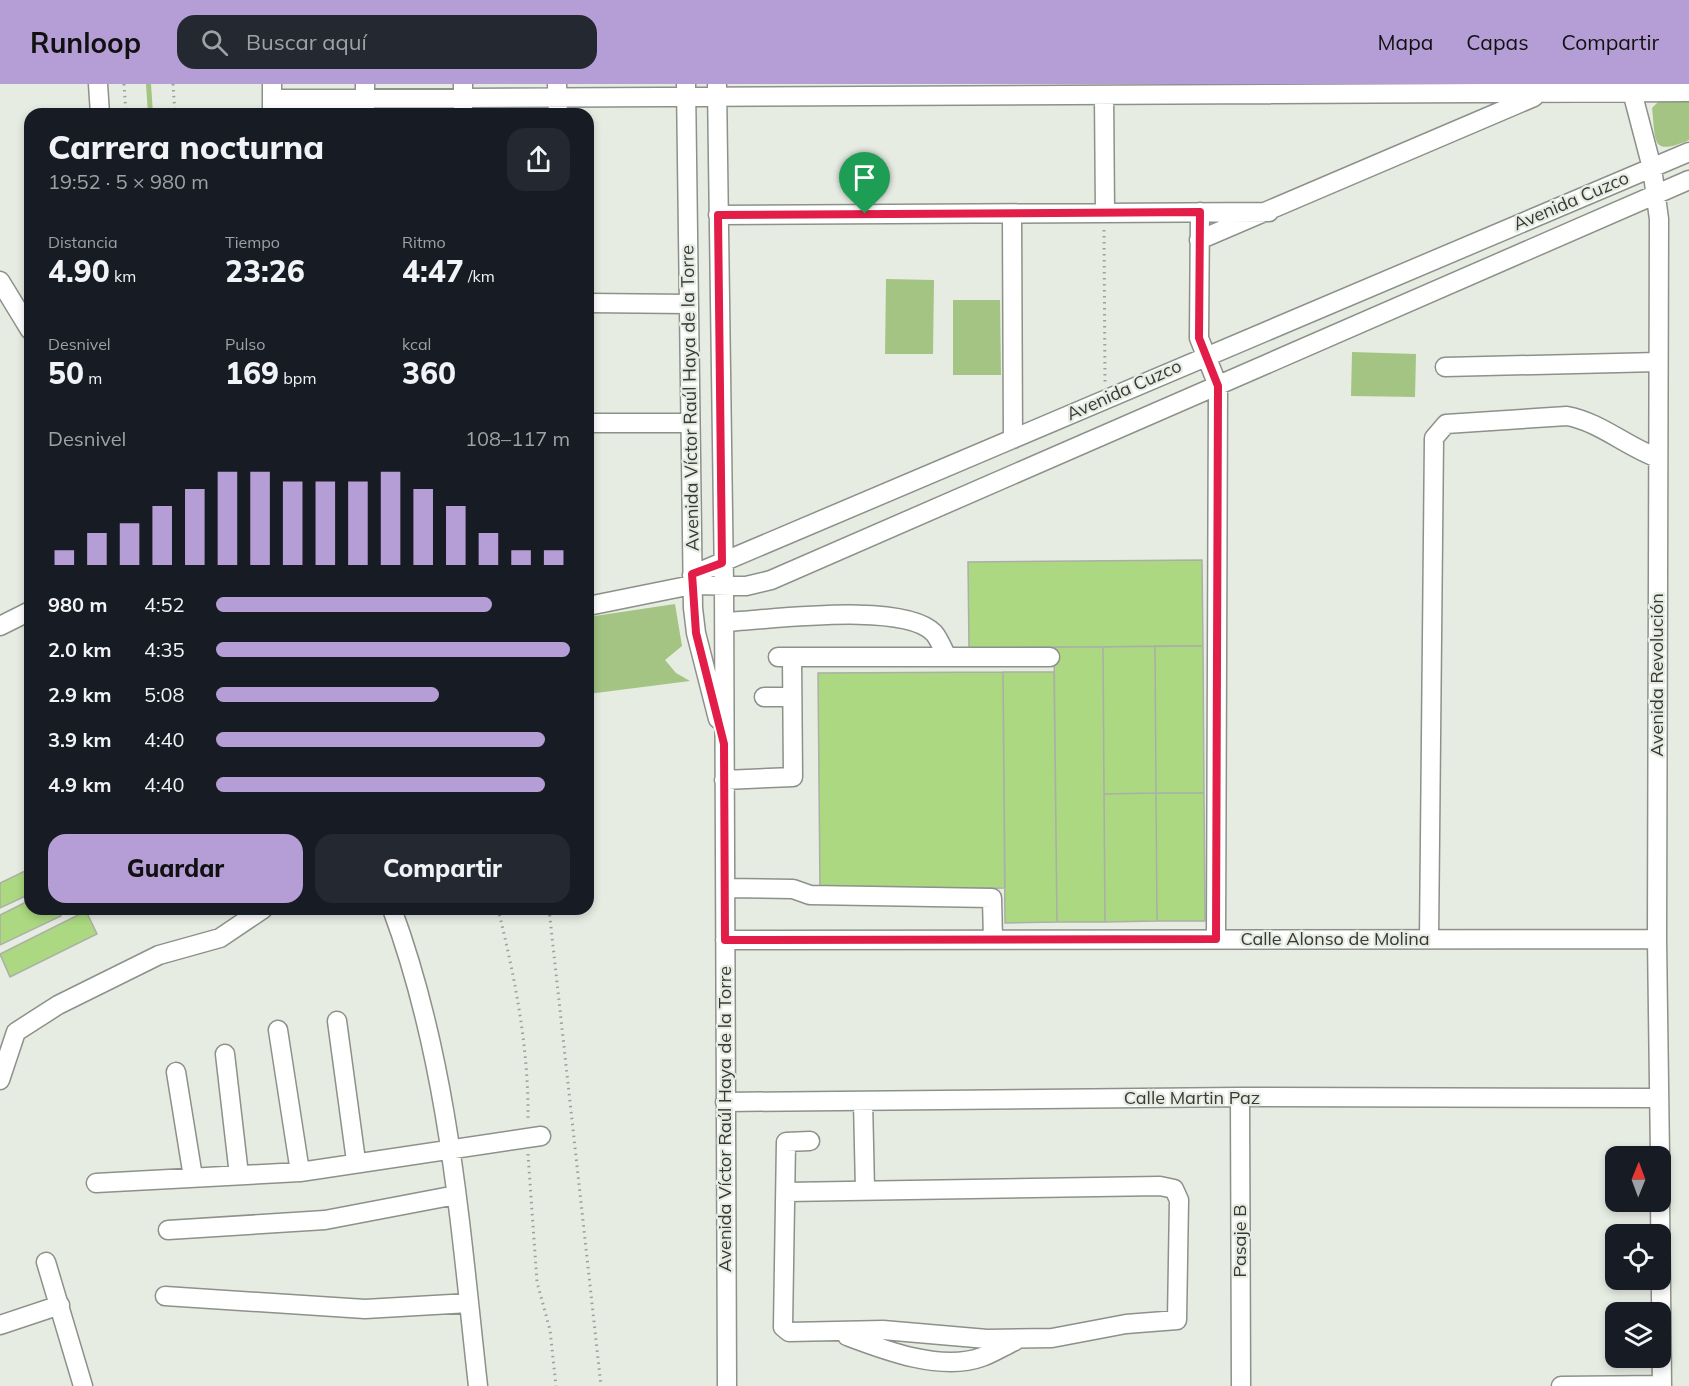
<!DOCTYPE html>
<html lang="es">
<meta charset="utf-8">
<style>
body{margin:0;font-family:Mulish,sans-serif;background:#242831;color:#f1f3f6;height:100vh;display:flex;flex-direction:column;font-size:22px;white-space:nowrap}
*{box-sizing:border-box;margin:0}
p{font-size:20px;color:#9ea1a6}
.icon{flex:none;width:33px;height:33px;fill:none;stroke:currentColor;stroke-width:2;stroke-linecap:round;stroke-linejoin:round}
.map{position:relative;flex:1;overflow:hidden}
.details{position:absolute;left:24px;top:24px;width:570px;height:807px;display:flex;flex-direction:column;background:#171b24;border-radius:18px;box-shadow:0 3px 9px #0003}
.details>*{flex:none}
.needle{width:39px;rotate:1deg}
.buttons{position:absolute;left:1605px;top:1062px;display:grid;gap:12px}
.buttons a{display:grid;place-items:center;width:66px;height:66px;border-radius:12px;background:#171b24;box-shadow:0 3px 9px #0003;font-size:30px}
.pin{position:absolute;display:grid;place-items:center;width:51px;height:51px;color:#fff;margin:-62px -26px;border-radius:50% 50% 50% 0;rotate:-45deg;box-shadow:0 0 6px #0007}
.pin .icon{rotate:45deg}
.round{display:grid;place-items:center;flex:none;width:63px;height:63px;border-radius:18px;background:#242831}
.headline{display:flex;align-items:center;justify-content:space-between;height:102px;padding:0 24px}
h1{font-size:33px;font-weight:800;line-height:45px}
.stats{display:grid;grid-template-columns:repeat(3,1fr);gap:9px;height:102px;padding:6px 24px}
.stats div{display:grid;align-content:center}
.stats b{font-size:30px;font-weight:800}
.stats small{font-size:16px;font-weight:400}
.stats p{font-size:16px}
.chart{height:168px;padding:12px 24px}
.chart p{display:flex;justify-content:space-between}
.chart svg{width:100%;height:108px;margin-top:6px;stroke:#b59ed5;stroke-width:6}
.action{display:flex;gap:12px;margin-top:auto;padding:12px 24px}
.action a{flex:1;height:69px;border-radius:18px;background:#b59ed5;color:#111;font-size:24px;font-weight:800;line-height:69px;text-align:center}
.action a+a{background:#242831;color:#f1f3f6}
ul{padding:0 24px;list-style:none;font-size:20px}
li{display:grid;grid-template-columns:96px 72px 1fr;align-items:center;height:45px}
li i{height:15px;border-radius:8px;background:#b59ed5}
header{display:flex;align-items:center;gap:36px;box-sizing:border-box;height:84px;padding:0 30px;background:#b59ed5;color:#111}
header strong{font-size:28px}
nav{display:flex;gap:33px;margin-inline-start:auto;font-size:21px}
.search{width:420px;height:54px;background:#242831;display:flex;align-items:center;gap:15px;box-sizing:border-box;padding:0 21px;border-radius:18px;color:#9ea1a6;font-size:22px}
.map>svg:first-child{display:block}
</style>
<header>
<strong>Runloop</strong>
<div class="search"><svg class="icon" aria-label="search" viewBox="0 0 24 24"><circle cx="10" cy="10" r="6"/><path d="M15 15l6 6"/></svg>Buscar aquí</div>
<nav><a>Mapa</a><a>Capas</a><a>Compartir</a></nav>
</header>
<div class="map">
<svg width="1689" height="1302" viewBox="0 0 1689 1302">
<rect width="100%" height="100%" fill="#e7ece3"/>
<!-- green -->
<path fill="#a3c483" d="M 146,0 L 151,0 L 153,30 L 148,30 Z
M 1689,13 L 1689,56 C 1650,73 1656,57 1652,24 L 1660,16 Z
M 886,195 L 934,196 L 933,270 L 885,270 Z
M 953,216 L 1000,216 L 1001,291 L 953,291 Z
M 1352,268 L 1416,270 L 1415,313 L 1351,312 Z
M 675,520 L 682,562 L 665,576 L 676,589 L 690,597 L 588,610 L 588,533 Z"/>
<!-- building -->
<path fill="#abd880" stroke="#aaafa7" stroke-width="1.5" d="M 1202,476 L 1203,562 L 969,564 L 968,478 Z
M 1155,562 L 1156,709 L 1104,710 L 1103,563 Z
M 1155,562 L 1203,562 L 1204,709 L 1156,709 Z
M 1054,563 L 1103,563 L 1105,838 L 1057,838 Z
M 1003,588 L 1005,804 L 820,806 L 818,589 Z
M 1003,588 L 1054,588 L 1057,838 L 1005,839 Z
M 1156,709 L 1157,837 L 1105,838 L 1104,710 Z
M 1156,709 L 1204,709 L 1205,837 L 1157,837 Z
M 25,787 L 30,799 L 30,810 L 0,824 L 0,799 Z
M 30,816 L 30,825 L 58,825 L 61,832 L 0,861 L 0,831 Z
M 86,827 L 97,850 L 10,893 L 0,870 Z"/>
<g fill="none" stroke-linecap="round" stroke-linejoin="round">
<defs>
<path id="minor" d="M 98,0 L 100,30
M 365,0 L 365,30
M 463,0 L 463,30
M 557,0 L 558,30
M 686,0 L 693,524 L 696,549 L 718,635
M 1630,0 L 1652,84 L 1659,135 L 1657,855 L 1660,1072
M 717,2 L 724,501 L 727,1302
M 1104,11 L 1105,129
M 272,15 L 1689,8
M 272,30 L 272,0
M 1200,128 L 1199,254 L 1218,302 L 1216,855
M 1012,130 L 1013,355
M 718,131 L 1269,128
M 1199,156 L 1534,13
M 0,197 L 30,246
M 588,219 L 689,220
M 1445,283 L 1658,278
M 588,339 L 690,339
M 692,491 L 1689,68
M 588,522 L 692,501 L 746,502 L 771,496 L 1689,96
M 724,538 C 769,536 904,517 934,549 C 939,555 943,565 947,573
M 0,542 L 30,527
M 778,573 L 1050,573
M 764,613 L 792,613
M 724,696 L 793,693 L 792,573
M 725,804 L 793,805 L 810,811 L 992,814 L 993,856
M 392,825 C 449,979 460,1141 478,1302
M 1429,855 L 1434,354 L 1446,340 L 1567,332 C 1600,338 1627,363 1658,374
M 725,856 L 1657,855
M 337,937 L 356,1077
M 278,946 L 300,1088
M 225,970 L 239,1091
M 176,988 L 193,1093
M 0,996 L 16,948 L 58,921 L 159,871 L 220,854 L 263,825
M 1240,1013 L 1241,1302
M 863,1017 L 865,1106
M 725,1018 L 1240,1013 L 1659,1014
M 96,1099 L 300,1088 L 541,1052
M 786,1108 L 1160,1102 L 1174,1105 L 1179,1116 L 1177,1236 L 1126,1240 L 1052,1254 L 987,1255 L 883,1246 L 789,1248 L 783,1243 L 786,1058 L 810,1057
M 1660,1118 L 1662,1302
M 168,1146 L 325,1136 L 456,1111
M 46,1178 L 83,1302
M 165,1212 L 365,1225 L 469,1219
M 0,1241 L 60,1221
M 847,1252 C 884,1266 941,1288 982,1273 C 993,1269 1004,1262 1015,1257
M 1561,1302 L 1662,1301"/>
</defs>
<!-- minor casing -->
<use href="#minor" stroke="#8c9189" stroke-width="21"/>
<!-- path -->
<path stroke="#9ca099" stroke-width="3" stroke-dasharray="1.5 4.5" stroke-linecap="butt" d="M 124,0 L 126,30
M 173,0 L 175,30
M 1104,146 L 1105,298
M 498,825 C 515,893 529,966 528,1036
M 549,825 L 601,1302
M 528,1070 L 537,1198 L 550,1246 L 556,1302"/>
<!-- minor -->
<use href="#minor" stroke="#fff" stroke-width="18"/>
</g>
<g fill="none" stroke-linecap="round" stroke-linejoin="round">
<defs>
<path id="route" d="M 1200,128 L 1199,254 L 1218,302 L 1216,855 L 725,856 L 724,660 L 696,549 L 692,490 L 722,479 L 718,131 Z"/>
</defs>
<!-- route casing -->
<use href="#route" stroke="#fff" stroke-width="12"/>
<!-- route -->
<use href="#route" stroke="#e11d48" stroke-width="8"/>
</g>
<g text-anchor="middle" stroke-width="4.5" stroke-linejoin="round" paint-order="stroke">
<!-- street labels -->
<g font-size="18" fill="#373935" stroke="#e7ece3">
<text transform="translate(1571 117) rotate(-23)" y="6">Avenida Cuzco</text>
<text transform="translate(1124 306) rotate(-24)" y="6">Avenida Cuzco</text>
<text transform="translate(690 314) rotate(-91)" y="6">Avenida Víctor Raúl Haya de la Torre</text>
<text transform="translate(1657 591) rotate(-90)" y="6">Avenida Revolución</text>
<text x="1335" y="861">Calle Alonso de Molina</text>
<text x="1192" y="1020">Calle Martin Paz</text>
<text transform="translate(725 1035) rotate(-90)" y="6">Avenida Víctor Raúl Haya de la Torre</text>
<text transform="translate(1240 1157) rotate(-90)" y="6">Pasaje B</text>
</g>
</g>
</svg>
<div class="buttons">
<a><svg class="needle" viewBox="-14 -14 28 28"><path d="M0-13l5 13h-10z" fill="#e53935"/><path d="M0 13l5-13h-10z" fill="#9ea1a6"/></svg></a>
<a><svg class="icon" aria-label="locate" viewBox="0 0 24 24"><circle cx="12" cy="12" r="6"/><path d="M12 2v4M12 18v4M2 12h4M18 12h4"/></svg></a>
<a><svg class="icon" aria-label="layers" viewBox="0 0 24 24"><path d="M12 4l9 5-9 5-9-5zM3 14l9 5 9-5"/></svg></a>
</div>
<div class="pin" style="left:865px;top:130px;background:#1e9e55"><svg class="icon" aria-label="arrive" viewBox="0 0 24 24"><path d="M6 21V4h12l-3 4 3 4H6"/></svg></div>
<section class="details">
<div class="headline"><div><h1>Carrera nocturna</h1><p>19:52 · 5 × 980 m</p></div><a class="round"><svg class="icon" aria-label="share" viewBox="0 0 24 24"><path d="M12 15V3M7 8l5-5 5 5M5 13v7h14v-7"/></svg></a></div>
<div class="stats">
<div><p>Distancia</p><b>4.90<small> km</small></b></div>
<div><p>Tiempo</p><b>23:26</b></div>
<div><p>Ritmo</p><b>4:47<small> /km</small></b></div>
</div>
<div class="stats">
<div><p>Desnivel</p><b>50<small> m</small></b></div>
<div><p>Pulso</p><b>169<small> bpm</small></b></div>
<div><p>kcal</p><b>360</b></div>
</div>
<div class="chart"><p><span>Desnivel</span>108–117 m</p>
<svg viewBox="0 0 160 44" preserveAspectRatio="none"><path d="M5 44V38M15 44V31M25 44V27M35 44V20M45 44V13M55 44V6M65 44V6M75 44V10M85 44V10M95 44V10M105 44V6M115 44V13M125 44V20M135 44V31M145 44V38M155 44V38"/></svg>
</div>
<ul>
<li><b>980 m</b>4:52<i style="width:78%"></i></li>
<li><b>2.0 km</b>4:35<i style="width:100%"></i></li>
<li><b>2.9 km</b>5:08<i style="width:63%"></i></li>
<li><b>3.9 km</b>4:40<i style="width:93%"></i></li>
<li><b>4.9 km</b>4:40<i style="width:93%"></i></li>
</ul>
<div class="action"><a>Guardar</a><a>Compartir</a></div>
</section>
</div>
